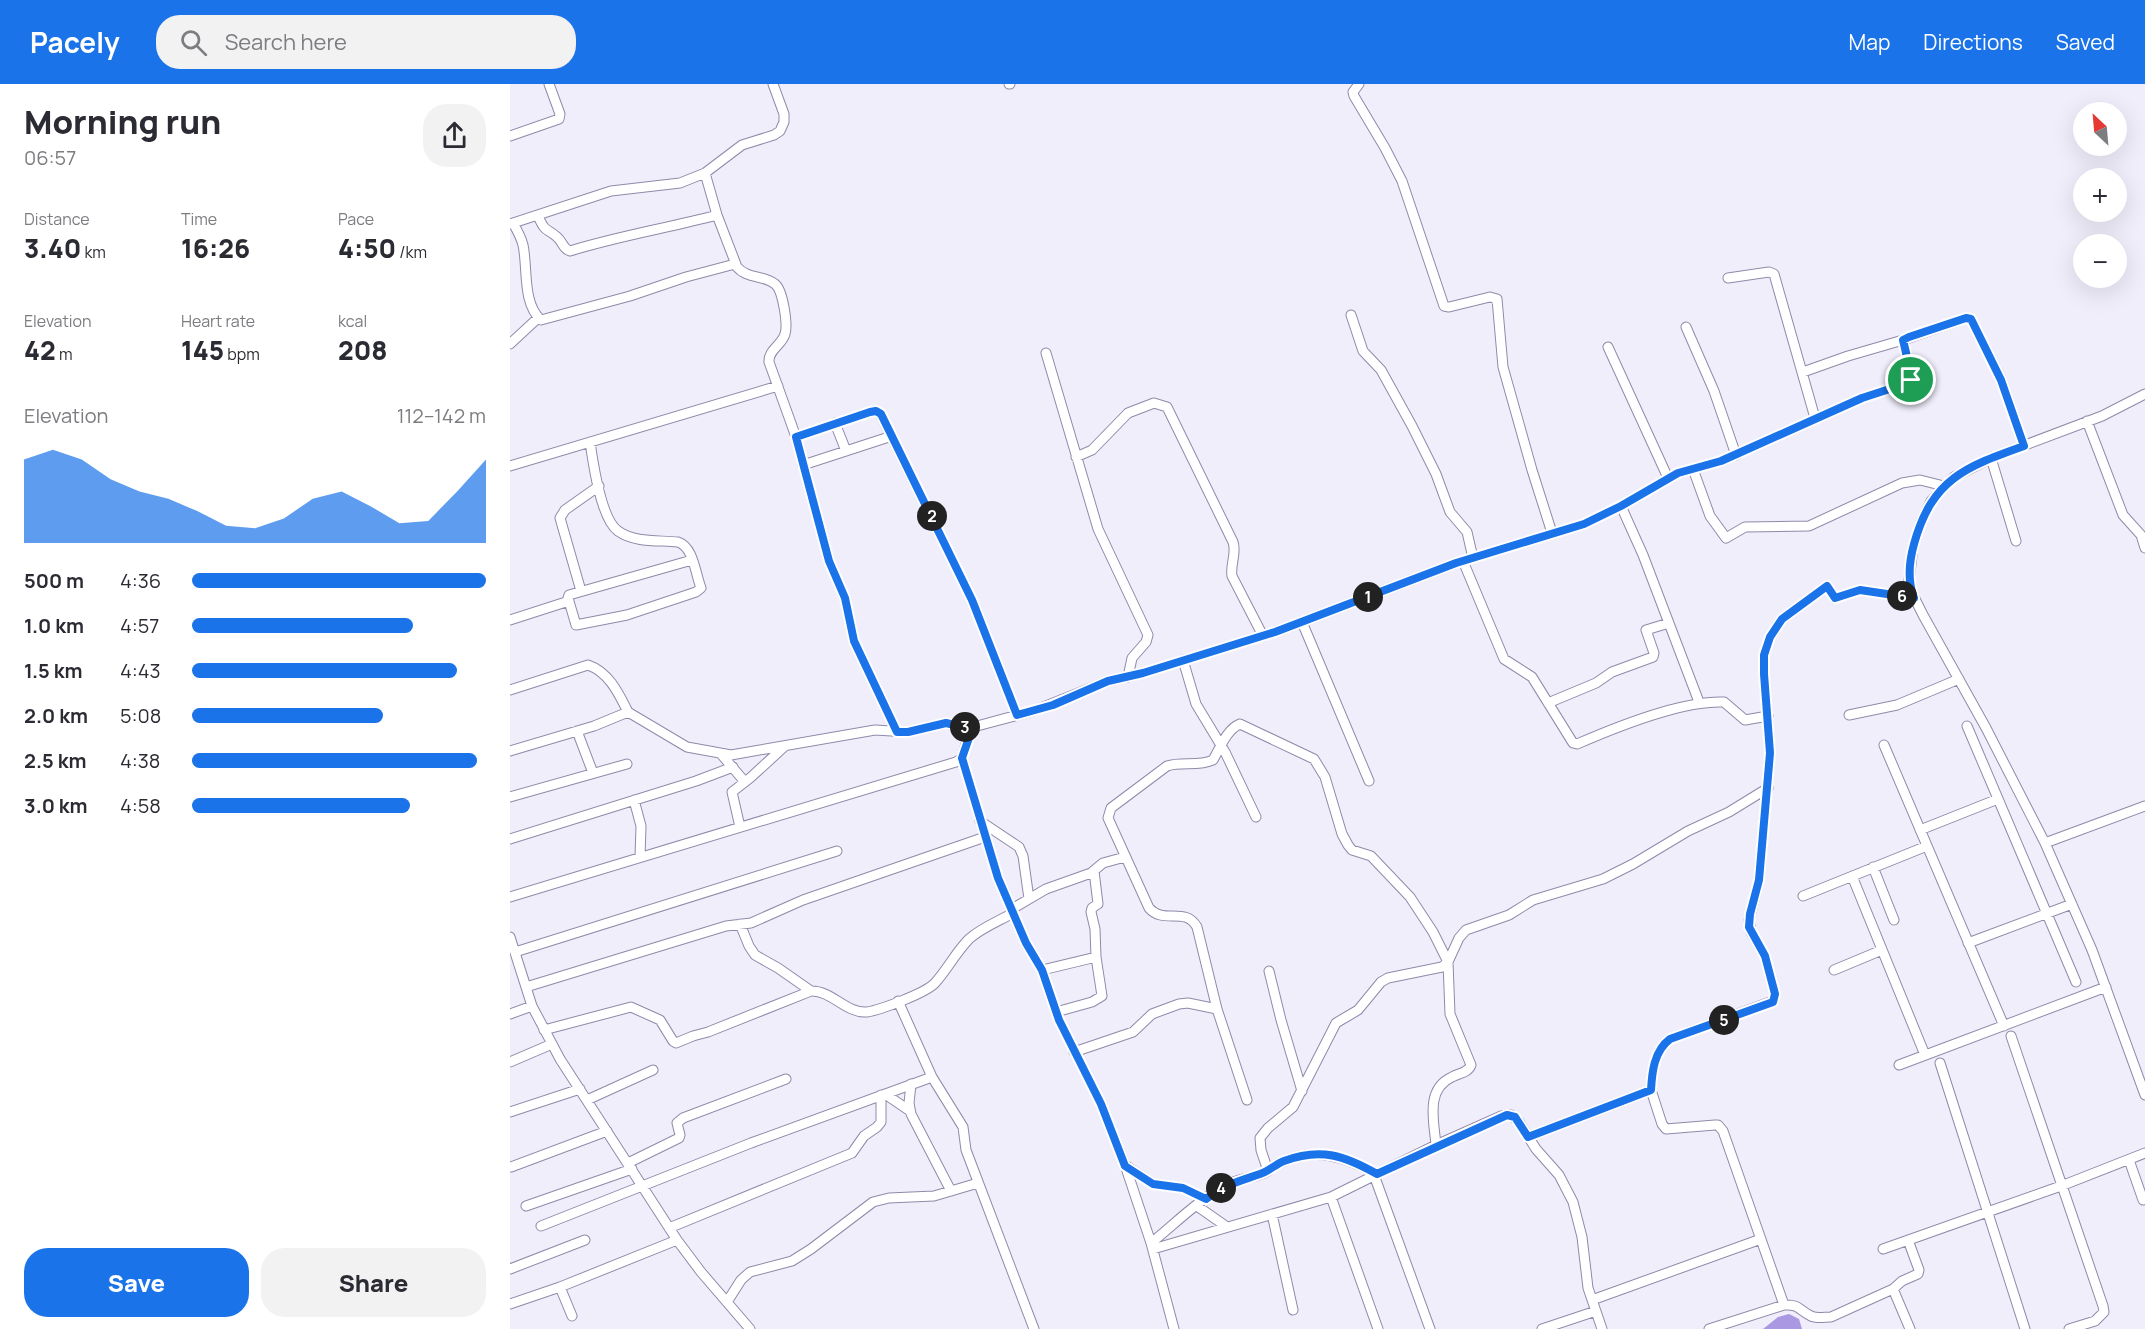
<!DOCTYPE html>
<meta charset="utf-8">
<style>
body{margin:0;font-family:Manrope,sans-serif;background:#f2f2f3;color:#2b2b33;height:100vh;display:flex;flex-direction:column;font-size:22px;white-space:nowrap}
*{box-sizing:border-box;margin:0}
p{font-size:20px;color:#7c7c81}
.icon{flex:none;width:33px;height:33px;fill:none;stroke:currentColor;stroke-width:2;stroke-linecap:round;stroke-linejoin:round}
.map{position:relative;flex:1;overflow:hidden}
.sheet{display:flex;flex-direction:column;background:#fff;width:510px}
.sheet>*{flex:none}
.needle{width:39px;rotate:334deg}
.controls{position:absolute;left:1563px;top:18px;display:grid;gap:12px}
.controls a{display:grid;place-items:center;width:54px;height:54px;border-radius:50%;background:#fff;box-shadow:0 6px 24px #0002;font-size:30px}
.pin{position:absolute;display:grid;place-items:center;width:51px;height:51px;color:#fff;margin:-26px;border:3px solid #fff;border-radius:50%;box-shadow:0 2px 6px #0007}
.km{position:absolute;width:30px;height:30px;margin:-15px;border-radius:50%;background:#222;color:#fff;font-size:16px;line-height:30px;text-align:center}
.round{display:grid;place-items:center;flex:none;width:63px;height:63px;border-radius:24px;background:#f2f2f3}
.headline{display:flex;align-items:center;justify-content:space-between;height:102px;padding:0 24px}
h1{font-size:33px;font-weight:800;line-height:45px}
.stats{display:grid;grid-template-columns:repeat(3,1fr);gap:9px;height:102px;padding:6px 24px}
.stats div{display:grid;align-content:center}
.stats b{font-size:26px;font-weight:800}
.stats small{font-size:16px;font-weight:400}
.stats p{font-size:16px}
.chart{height:168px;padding:12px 24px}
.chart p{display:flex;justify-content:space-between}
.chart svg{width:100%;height:108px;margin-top:6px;fill:#1a73e8;opacity:.7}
.button{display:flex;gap:12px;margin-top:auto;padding:12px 24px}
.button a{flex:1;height:69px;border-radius:24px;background:#1a73e8;color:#fff;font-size:24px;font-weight:800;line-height:69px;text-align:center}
.button a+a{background:#f2f2f3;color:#2b2b33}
ul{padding:0 24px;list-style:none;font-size:20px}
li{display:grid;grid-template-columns:96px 72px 1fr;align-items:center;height:45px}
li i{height:15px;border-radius:8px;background:#1a73e8}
header{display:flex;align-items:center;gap:36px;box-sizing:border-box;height:84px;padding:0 30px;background:#1a73e8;color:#fff}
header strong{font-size:28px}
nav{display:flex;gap:33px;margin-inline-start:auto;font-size:21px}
.search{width:420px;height:54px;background:#f2f2f3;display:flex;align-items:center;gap:15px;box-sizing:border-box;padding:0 21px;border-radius:24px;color:#7c7c81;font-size:22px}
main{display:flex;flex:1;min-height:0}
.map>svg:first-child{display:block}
</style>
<header>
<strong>Pacely</strong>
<div class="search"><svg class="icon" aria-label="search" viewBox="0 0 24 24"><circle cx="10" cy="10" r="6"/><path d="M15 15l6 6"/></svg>Search here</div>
<nav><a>Map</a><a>Directions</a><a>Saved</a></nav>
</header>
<main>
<section class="sheet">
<div class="headline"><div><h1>Morning run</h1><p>06:57</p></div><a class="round"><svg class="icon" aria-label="share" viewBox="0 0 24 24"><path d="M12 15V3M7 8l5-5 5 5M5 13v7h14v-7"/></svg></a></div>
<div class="stats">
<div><p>Distance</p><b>3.40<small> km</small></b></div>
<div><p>Time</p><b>16:26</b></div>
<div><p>Pace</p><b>4:50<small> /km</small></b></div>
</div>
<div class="stats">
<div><p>Elevation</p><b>42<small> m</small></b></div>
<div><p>Heart rate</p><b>145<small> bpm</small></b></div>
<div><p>kcal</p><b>208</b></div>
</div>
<div class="chart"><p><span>Elevation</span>112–142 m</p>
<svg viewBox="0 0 160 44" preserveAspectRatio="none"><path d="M0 44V10L10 6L20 10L30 18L40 23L50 26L60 31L70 37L80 38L90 34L100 26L110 23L120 29L130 36L140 35L150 23L160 10V44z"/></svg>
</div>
<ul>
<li><b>500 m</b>4:36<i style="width:100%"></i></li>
<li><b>1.0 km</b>4:57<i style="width:75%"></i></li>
<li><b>1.5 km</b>4:43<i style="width:90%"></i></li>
<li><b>2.0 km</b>5:08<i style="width:65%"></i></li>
<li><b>2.5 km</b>4:38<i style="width:97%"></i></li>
<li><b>3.0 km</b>4:58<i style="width:74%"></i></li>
</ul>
<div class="button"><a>Save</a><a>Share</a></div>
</section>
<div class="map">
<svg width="1635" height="1245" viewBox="0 0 1635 1245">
<rect width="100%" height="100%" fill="#f1eefc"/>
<!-- water -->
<path fill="#aa98e3" d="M 1279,1230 L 1289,1235 L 1292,1245 L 1253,1245 L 1268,1233 Z"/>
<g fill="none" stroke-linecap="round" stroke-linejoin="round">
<defs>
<path id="minor" d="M 499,0 L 500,0
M 849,0 L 843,8 L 844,12 L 875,64 L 892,97 L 934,222 L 939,223 L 980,213 L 987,215 L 993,283 L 1022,386 L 1042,449
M 0,52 L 49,35 L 50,30 L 39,0
M 195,89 L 207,131 L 227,183 C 237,195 254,191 265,200 C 273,206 278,241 275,250 C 272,261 258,266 259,278 L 286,353 L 319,477 L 335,514 L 344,557 L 387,648
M 28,132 C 36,150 36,143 47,153 C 53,158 53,165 60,167 C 108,152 158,144 207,131
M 3,139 C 7,146 11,153 13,161 C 18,184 12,219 31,236 L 120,212 L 176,193 L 225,180
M 0,140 L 101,107 L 170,99 L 195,89 L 232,61 L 264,51 L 270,47 L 274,38 L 274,30 L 263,0
M 1218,194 L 1259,188 L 1264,190 L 1305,334
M 841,231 L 853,267 L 871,286 L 902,342 L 926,390 L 940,428 L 957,448 L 963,474
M 1176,243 L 1204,307 L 1226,371
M 0,260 L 28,234
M 1098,263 L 1158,394
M 536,269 L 588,445 L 638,551 L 636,558 L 622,574 L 618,593
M 1293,288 L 1338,272 L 1393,256
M 1635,310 L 1592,332 L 1481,374 L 1444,393 L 1421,417 L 1411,438 L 1403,463 L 1399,497 L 1403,511 L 1413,531 L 1476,644 L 1535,759 L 1582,866 L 1635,1011
M 1577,337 L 1613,431 L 1631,451 L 1635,464
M 325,339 L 336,367
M 286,353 L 360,328 L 366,327 L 371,331 L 462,516 L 507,631
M 80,358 C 83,379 91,435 108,447 C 125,459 148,456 168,458 C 183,463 185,487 190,501 L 191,504 L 186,508 L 117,531 L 66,541 L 58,514 L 59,511 L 182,476
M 566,373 L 582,366 L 618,329 L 644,319 L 657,323 L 723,458 C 727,469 720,480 722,492 L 753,552
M 1481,374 L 1506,457
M 293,381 L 382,352
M 0,382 L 268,302
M 1183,385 L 1200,432 L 1216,454 L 1235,443 L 1299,442 L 1392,399 L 1410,396 L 1434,402
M 1111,422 L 1133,471 L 1189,618
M 953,477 L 994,575 L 1022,593 L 1063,659 L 1067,660 C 1106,643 1172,616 1214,618 L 1235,636 L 1258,632
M 71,507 L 50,434 L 55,426 L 89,402
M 0,536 L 59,517
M 792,538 L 859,697
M 673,576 L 686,620 L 715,668 L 746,733
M 0,606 L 78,581 C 99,588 109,610 118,628
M 1038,619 L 1086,599 L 1102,588 L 1143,573 L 1144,569 L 1136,546 L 1159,539
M 1339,631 L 1387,621 L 1449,595
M 1457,642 L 1566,898
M 67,647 L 83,689
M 1374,661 L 1494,942
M 0,667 L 84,642 L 118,628 L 177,663 L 221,671 L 365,646 L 398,648 L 436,639 L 462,645
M 211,670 L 235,698
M 452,674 L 488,794 L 516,859 L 532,886 L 549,936 L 591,1020 L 615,1081 L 641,1159 L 664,1245
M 0,713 L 117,680
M 124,716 L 131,742 L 130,773
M 470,737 L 509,763 L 513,772 L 519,815
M 230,743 L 222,708 L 240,694 L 275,662
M 1410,746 L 1488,715
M 0,755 L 186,697 L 223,683
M 1535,759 L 1635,722
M 1363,783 L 1384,836
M 1342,792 L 1415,971
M 1293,812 L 1417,762
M 0,813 L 446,678 L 452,674 L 459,650 L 467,642 L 523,627 L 598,597 L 633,589 L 765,548 L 946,479 L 1074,440 L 1111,422 L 1168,389 L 1211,377 L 1352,314 L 1395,300 L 1402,294 L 1393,256 L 1456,234 L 1461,235 L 1491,295 L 1514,362
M 502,825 L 536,805 L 581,789 L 593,779 L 615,773
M 230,840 L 239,862 L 245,871 L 268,884 L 301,907
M 0,853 L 22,922 L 50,975 L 167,1156 L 191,1188 L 240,1245
M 1458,859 L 1562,820
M 5,868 L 327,767
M 532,886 L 586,873
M 1324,886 L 1372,866
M 759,887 L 771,936 L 792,1007
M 16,903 L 216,842 L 241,839 L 293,816 L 475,753
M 388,917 L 422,993 L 453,1043 L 456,1066 L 524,1245
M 546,928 L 582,918 L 592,912 L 586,873 L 585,845 L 581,828 L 582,824 L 588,820 L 584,787
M 0,930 L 22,922
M 34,946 L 121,923 L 150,936 L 163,957 L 166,959 L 183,952 L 198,948 L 301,907 C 321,906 337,930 357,928 C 370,926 416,909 425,899 C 437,886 446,868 459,855 C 471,844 489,837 503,829
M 1501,952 L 1593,1222 L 1594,1228 L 1585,1237 L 1559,1245
M 564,968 L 623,948 L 642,930 L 669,920 L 678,919 L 707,925
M 0,978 L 42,960
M 1430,979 L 1515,1245
M 1389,981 L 1596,903
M 401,1000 L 399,1019 L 401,1030 L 441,1107
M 1141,1006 L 1152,1040 L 1156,1045 L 1205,1041 L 1208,1041 L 1213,1047 L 1274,1221
M 375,1010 L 400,1027
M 77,1016 L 143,986
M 737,1016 L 707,925 L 687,843 C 675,822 654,841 639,824 L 598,734 L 601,724 L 657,682 C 672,677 688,683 703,676 C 710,664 717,645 730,640 L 804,675 L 815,693 L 832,750 L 838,761 L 842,766 L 861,772 L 900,813 L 923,848 L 938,878 L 940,930 L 961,981 C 958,989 949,989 942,993 C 915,1005 924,1038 926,1061
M 0,1028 L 70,1005
M 1018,1053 L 1141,1006 C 1142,988 1144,966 1160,955 L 1263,917 L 1265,910 L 1255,872 L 1241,848 L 1239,836 L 1249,796 L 1260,669 L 1254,590 L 1254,571 L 1260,553 L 1272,535 L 1317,502 L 1325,514 L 1350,506 L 1404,514
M 1619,1076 L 1633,1116
M 118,1079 L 169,1054 L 170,1051 L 167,1039 L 173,1034 L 276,995
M 615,1081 L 643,1100 L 673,1104 L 696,1115
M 1,1083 L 97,1047
M 758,1087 L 751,1066 L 750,1054 L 758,1044 L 783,1023 L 826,939 L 848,926 L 871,898 L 878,894 L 932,883 L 938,878 L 949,854 L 956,846 L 999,831 L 1023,816 L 1093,795 L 1123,780 L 1178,747 L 1219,728 L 1258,704
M 864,1091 L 920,1245
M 821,1113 L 868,1245
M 16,1122 L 122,1085
M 687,1122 L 717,1143
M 762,1130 L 783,1226
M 31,1142 L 241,1059 L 422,993
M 159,1144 L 342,1069 L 354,1052 L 367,1043 L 371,1038 L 371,1011
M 641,1159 C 666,1139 690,1114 719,1100 C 730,1094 744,1094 754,1089 C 760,1086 764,1081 770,1079 C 804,1062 836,1073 867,1090
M 643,1165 L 821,1113 L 926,1061 L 991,1032 L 1001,1031 L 1009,1038 L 1026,1065 L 1049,1091 L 1063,1118 L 1072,1153 L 1078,1204 L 1092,1245
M 1373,1165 L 1551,1102 L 1635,1069
M 0,1185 L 75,1156
M 50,1203 L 62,1232
M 1383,1205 L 1392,1197 L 1408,1190 L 1409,1186 L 1398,1156
M 1082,1216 L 1251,1155
M 217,1218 L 231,1196 L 240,1188 L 282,1177 L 301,1165 L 363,1118 L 379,1114 L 424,1112 L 468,1099
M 0,1220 L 50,1203 L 167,1156
M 1032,1245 L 1086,1227
M 1199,1245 L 1274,1221 C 1289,1220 1289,1226 1301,1232 C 1307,1235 1314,1233 1321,1233 L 1383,1205 L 1400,1245"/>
</defs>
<!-- minor casing -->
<use href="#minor" stroke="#9089a9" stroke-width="11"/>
<!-- minor -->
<use href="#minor" stroke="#fff" stroke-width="9"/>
</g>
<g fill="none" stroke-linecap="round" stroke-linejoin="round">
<defs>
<path id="route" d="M 1456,234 L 1461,235 L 1491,296 L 1514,362 C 1455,383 1422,395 1404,460 C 1399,478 1397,496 1404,514 L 1350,506 L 1325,514 L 1317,502 L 1272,535 L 1260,553 L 1254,571 L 1254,590 L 1260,669 L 1249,796 L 1240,830 L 1239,843 L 1255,872 L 1265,910 L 1263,918 L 1160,955 C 1144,967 1142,988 1141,1006 L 1018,1053 L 1005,1033 L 997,1031 L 867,1090 C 835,1072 811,1063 774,1077 C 766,1080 759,1087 750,1090 C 727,1098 716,1100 696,1115 L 673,1104 L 643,1100 L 615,1082 L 591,1020 L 549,936 L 532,886 L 516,859 L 488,794 L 452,674 L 462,645 L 436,639 L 398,648 L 387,648 L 344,557 L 335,514 L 319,477 L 286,353 L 360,328 L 366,327 L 371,330 L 462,516 L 507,631 L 543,621 L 598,597 L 633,589 L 765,548 L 946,479 L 1074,440 L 1111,422 L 1168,389 L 1211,377 L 1352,314 L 1395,300 L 1402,294 L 1393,256 L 1399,253 Z"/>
</defs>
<!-- route casing -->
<use href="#route" stroke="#fff" stroke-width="12"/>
<!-- route -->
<use href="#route" stroke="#1a73e8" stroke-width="8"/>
</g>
</svg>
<div class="controls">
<a><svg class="needle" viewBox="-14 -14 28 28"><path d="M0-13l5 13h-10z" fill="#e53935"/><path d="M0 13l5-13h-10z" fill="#7c7c81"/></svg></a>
<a>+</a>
<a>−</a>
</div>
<div class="pin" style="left:1401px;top:296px;background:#1e9e55"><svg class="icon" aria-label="arrive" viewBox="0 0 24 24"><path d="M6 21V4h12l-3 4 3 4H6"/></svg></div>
<b class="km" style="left:858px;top:513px">1</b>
<b class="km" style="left:422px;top:432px">2</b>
<b class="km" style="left:455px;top:643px">3</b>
<b class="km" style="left:711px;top:1104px">4</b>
<b class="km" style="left:1214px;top:936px">5</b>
<b class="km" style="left:1392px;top:512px">6</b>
</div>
</main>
